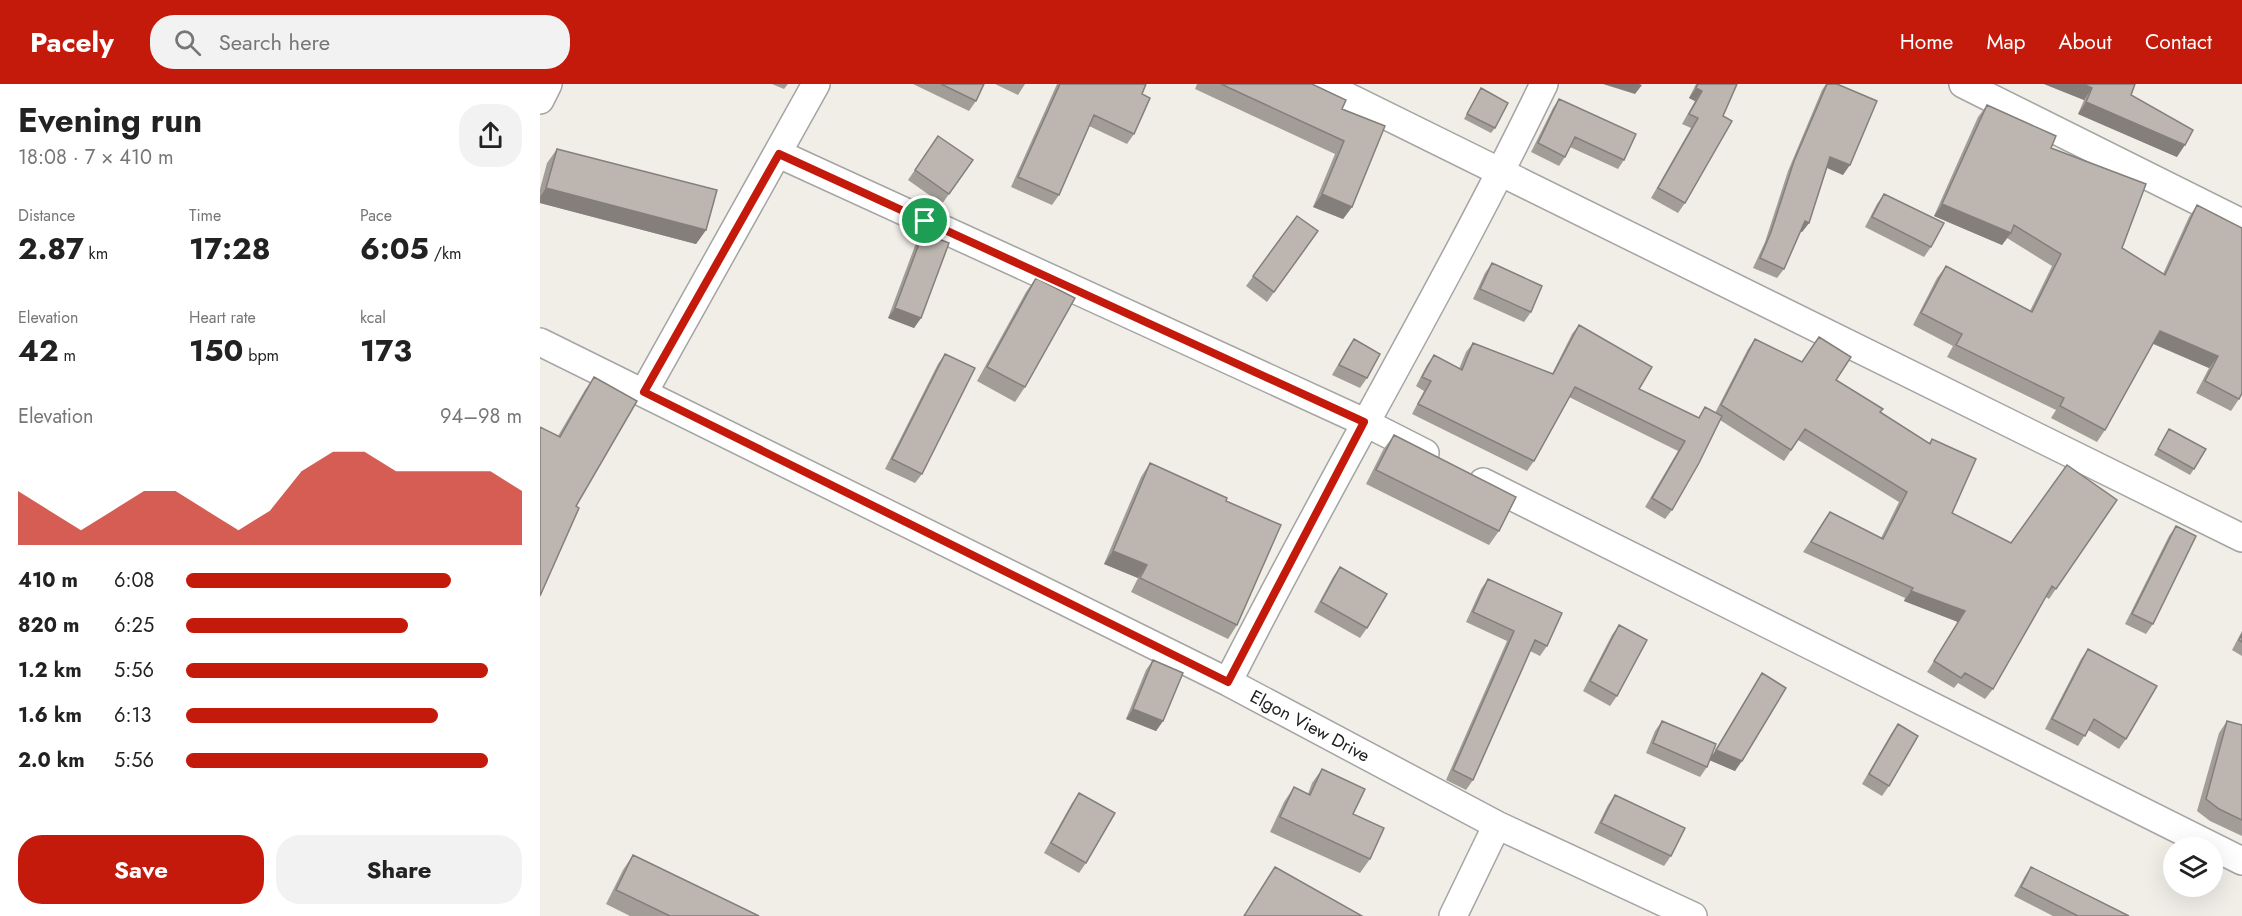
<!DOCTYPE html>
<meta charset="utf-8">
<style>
body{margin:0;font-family:Jost,sans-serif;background:#f2f2f2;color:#222;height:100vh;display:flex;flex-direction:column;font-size:22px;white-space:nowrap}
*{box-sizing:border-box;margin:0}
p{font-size:20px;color:#767676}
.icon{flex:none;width:33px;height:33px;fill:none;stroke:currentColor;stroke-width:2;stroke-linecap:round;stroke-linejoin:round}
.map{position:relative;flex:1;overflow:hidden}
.details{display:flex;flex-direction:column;background:#fff;width:540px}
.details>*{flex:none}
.tools{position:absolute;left:1623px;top:753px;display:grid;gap:12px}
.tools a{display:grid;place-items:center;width:60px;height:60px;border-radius:50%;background:#fff;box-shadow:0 6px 24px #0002;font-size:30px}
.pin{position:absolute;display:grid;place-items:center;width:51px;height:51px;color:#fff;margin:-26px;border:3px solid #fff;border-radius:50%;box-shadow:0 2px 6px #0007}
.round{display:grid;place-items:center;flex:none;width:63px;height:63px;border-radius:24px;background:#f2f2f2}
.head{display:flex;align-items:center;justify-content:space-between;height:102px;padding:0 18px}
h1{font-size:33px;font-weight:700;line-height:45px}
.figures{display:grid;grid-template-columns:repeat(3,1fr);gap:9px;height:102px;padding:6px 18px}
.figures div{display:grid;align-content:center}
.figures b{font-size:30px;font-weight:700}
.figures small{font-size:16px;font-weight:400}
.figures p{font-size:16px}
.chart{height:168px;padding:12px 18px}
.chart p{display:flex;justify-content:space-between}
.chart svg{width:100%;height:108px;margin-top:6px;fill:#c41a0c;opacity:.7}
.action{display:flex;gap:12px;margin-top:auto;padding:12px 18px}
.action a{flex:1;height:69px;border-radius:24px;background:#c41a0c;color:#fff;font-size:24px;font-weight:700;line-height:69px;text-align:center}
.action a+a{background:#f2f2f2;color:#222}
ul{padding:0 18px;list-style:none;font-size:20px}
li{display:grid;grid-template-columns:96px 72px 1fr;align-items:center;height:45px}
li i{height:15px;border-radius:8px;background:#c41a0c}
header{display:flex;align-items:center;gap:36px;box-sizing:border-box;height:84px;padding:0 30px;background:#c41a0c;color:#fff}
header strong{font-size:28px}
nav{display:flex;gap:33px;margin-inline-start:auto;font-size:21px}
.search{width:420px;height:54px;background:#f2f2f2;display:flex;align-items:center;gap:15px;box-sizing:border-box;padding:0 21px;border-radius:24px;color:#767676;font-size:22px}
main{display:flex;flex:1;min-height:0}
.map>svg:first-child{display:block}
</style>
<header>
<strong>Pacely</strong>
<div class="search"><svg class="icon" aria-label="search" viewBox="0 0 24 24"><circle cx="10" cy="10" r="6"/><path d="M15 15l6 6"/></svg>Search here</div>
<nav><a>Home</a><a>Map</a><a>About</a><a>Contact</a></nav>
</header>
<main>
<section class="details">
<div class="head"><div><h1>Evening run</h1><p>18:08 · 7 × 410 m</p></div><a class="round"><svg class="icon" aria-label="share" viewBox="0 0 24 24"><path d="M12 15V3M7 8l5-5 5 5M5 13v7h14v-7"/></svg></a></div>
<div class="figures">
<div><p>Distance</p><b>2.87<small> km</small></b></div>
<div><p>Time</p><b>17:28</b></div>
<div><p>Pace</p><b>6:05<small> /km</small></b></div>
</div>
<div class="figures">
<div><p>Elevation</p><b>42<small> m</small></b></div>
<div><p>Heart rate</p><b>150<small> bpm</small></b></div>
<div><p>kcal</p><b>173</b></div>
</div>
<div class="chart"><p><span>Elevation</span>94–98 m</p>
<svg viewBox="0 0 160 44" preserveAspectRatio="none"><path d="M0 44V22L10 30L20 38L30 30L40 22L50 22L60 30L70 38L80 30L90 14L100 6L110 6L120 14L130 14L140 14L150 14L160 22V44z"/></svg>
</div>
<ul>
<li><b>410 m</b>6:08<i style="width:79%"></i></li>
<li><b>820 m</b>6:25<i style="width:66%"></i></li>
<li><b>1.2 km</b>5:56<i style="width:90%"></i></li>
<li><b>1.6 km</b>6:13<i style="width:75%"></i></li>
<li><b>2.0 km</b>5:56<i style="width:90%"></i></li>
</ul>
<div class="action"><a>Save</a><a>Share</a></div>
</section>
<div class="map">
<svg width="1702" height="832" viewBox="0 0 1702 832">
<rect width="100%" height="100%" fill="#f0eee7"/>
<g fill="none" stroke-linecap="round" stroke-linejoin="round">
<defs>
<path id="minor" d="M 782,0 L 1702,454
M 1423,0 L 1702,139
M 0,16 L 8,0
M 239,70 L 824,338 L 885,369
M 0,258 L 688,598 L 957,741 L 1153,832
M 104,308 L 276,0
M 943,398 L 1702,777
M 688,598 C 789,397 906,203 1004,0
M 913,832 L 957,741"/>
</defs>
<!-- minor casing -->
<use href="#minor" stroke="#a4a4a4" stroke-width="30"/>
<!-- minor -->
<use href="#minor" stroke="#fff" stroke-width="27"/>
</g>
<!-- wall -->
<path fill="#a39d97" d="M 232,0 L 248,0 L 244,5 Z
M 373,0 L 444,0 L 436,17 L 429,27 Z
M 455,0 L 485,0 L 478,11 Z
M 517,0 L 606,0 L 602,10 L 594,50 L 587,60 L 549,42 L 519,111 L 512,121 L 471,103 Z
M 657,0 L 772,0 L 802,25 L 812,123 L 803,135 L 773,123 L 795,70 L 655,5 Z
M 1156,0 L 1197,0 L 1145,119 L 1138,129 L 1111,114 L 1151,44 L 1142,40 L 1155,17 L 1149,14 Z
M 1286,0 L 1297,0 L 1303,91 L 1287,84 L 1269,139 L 1262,148 L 1261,147 L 1244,185 L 1237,194 L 1213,184 L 1225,158 L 1248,87 L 1282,6 Z
M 1504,0 L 1595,0 L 1591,11 L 1637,73 L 1538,30 L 1544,16 Z
M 941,4 L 955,44 L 951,49 L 924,35 Z
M 1019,15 L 1084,76 L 1078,85 L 1030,63 L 1025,73 L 1019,82 L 991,68 L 1013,24 Z
M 1447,21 L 1511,64 L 1582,164 L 1623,190 L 1649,133 L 1657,121 L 1699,315 L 1691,327 L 1656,309 L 1669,284 L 1613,260 L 1565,346 L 1557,358 L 1511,334 L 1516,326 L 1407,273 L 1413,262 L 1373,241 L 1397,194 L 1406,182 L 1490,227 L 1512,182 L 1467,154 L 1462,161 L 1394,132 L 1438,33 Z
M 398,52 L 433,76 L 402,120 L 368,96 Z
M 17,65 L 166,146 L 156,160 L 0,119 L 0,105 L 7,79 Z
M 1344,110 L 1391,163 L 1384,173 L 1325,143 L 1337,120 Z
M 757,132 L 778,147 L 727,218 L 706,202 Z
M 383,149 L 381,234 L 374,244 L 348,234 L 376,159 Z
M 952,179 L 991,228 L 984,238 L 933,215 L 945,189 Z
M 496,194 L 485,303 L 475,318 L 437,297 L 486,208 Z
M 1039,241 L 1099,305 L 1158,334 L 1165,323 L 1175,329 L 1208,265 L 1215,255 L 1262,278 L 1279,253 L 1296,296 L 1340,328 L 1389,359 L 1392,355 L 1412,429 L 1471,459 L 1577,416 L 1509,515 L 1506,513 L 1453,605 L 1445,615 L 1418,599 L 1414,604 L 1387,588 L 1418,538 L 1364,517 L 1365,514 L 1263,468 L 1290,428 L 1341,454 L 1359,418 L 1258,356 L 1244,377 L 1180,336 L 1132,426 L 1125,435 L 1105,423 L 1138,367 L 1029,313 L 994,377 L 987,387 L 872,330 L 884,307 L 876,302 L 887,281 L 894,271 L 919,285 L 926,268 L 933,259 L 1012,290 L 1032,250 Z
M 814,255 L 827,294 L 820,304 L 792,291 L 807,265 Z
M 405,270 L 382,390 L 375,399 L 345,385 L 398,280 Z
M 54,293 L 36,422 L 18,352 L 45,306 Z
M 1629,345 L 1654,385 L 1650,391 L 1614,371 Z
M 854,351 L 959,447 L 949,461 L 826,400 L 843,366 Z
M 610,379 L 686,417 L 697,541 L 688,555 L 591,508 L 598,494 L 564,480 L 601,393 Z
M 1636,442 L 1613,540 L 1606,550 L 1585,540 L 1629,452 Z
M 800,483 L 827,544 L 820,554 L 774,528 L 793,493 Z
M 948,495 L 1007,562 L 1000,572 L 990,567 L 933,696 L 926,706 L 906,696 L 967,557 L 926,538 L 941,505 Z
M 1079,541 L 1077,612 L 1070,622 L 1043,607 L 1072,551 Z
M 1702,547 L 1702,572 L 1692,566 Z
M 1548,565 L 1586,655 L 1579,665 L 1548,646 L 1538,662 L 1505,645 L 1541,575 Z
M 613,576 L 623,637 L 616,647 L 586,635 L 606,586 Z
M 1222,589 L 1195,687 L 1170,676 L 1167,683 L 1160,693 L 1106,669 L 1115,647 L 1122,637 L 1173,670 Z
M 1687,637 L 1702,641 L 1702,752 L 1670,737 L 1657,727 L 1679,649 Z
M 1358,640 L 1349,702 L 1342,712 L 1322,700 L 1351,650 Z
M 782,685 L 813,730 L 830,775 L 820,789 L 730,748 L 744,718 L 754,703 L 768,710 L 772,699 Z
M 539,709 L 546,779 L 539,789 L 504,769 L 532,719 Z
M 1075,711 L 1131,772 L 1124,782 L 1054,749 L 1068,721 Z
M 93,771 L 218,832 L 90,832 L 66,820 L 83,786 Z
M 1491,783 L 1589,832 L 1513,832 L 1474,812 L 1485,792 Z"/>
<!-- shaded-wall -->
<path fill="#847f7b" d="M 1063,0 L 1099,0 L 1102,1 L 1095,10 Z
M 1504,0 L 1543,0 L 1552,4 L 1544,16 Z
M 1156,4 L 1162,7 L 1155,17 L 1149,14 Z
M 1546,18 L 1645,61 L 1637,73 L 1538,30 Z
M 1290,73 L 1310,81 L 1303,91 L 1283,82 Z
M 6,104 L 166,146 L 156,160 L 0,119 L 0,113 Z
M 782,110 L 812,123 L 803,135 L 773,123 Z
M 1402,120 L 1471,149 L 1462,161 L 1394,132 Z
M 1265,137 L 1269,139 L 1262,148 L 1259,147 Z
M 355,224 L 381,234 L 374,244 L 348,234 Z
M 1620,247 L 1678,272 L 1669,284 L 1612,259 Z
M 573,467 L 607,481 L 598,494 L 564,480 Z
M 1371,507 L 1425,527 L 1418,538 L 1364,517 Z
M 593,625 L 623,637 L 616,647 L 586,635 Z
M 1176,666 L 1202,677 L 1195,687 L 1169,676 Z"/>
<!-- building -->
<path fill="#bdb6b0" stroke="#847f7b" stroke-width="1.5" d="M 401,0 L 444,0 L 436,17 Z
M 520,0 L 606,0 L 602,10 L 610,14 L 594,50 L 554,31 L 519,111 L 478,93 Z
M 681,0 L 772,0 L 806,16 L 802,25 L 845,42 L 812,123 L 782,110 L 804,57 Z
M 1158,0 L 1197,0 L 1183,32 L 1192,37 L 1145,119 L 1118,104 L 1158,34 L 1149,30 L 1162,7 L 1156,4 Z
M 1287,0 L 1297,0 L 1337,17 L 1310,81 L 1290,73 L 1269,139 L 1265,137 L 1244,185 L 1220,174 L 1231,148 L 1254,77 Z
M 1543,0 L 1595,0 L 1591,11 L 1653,46 L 1645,61 L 1546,18 L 1552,4 Z
M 941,4 L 968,19 L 955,44 L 927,30 Z
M 1019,15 L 1096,50 L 1084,76 L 1035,53 L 1025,73 L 998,59 Z
M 1447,21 L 1516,52 L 1511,64 L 1606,100 L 1582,164 L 1625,191 L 1657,121 L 1702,144 L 1702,309 L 1699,315 L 1665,297 L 1678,272 L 1620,247 L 1565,346 L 1520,322 L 1524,314 L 1416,261 L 1422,250 L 1381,229 L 1406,182 L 1492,228 L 1521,170 L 1474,141 L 1471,149 L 1402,120 Z
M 398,52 L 433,76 L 409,110 L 375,86 Z
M 17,65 L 177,106 L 166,146 L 6,104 Z
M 1344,110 L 1404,139 L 1391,163 L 1332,133 Z
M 757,132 L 778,147 L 734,208 L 713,192 Z
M 383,149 L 409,159 L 381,234 L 355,224 Z
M 952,179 L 1002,202 L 991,228 L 940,205 Z
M 496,194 L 535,214 L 485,303 L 447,283 Z
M 1039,241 L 1112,283 L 1099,305 L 1159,334 L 1165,323 L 1182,332 L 1159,379 L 1132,426 L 1112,414 L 1145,357 L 1035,303 L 994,377 L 878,320 L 891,297 L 882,293 L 894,271 L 922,286 L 933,259 L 1013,290 Z
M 1279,253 L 1311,273 L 1296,296 L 1343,325 L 1340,328 L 1390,360 L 1392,355 L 1436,375 L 1412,429 L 1471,459 L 1527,381 L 1577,416 L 1516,505 L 1512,502 L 1453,605 L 1425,589 L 1421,594 L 1394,577 L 1425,527 L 1371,507 L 1373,504 L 1271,458 L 1290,428 L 1343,455 L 1367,408 L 1265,345 L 1251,366 L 1181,321 L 1215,255 L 1262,278 Z
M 814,255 L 840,270 L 827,294 L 799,281 Z
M 405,270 L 435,284 L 382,390 L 352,375 Z
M 54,293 L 97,317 L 36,422 L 39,424 L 0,512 L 0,343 L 20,353 Z
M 1629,345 L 1666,365 L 1654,385 L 1618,365 Z
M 854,351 L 976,413 L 959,447 L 836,386 Z
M 610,379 L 687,414 L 686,417 L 741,441 L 697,541 L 600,494 L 607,481 L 573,467 Z
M 1636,442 L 1656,452 L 1613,540 L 1592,530 Z
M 800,483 L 847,510 L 827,544 L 781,518 Z
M 948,495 L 1022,529 L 1007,562 L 995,556 L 933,696 L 913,686 L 974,547 L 933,528 Z
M 1079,541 L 1107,556 L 1077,612 L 1050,597 Z
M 1702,550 L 1702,558 L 1699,556 Z
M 1548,565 L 1617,602 L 1586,655 L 1554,635 L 1545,652 L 1512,635 Z
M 613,576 L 643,589 L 623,637 L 593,625 Z
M 1222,589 L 1246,604 L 1202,677 L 1176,666 Z
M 1122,637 L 1176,660 L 1167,683 L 1113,659 Z
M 1687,637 L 1702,641 L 1702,736 L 1679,725 L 1666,715 Z
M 1358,640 L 1378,652 L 1349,702 L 1329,690 Z
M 782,685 L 825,705 L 813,730 L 844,744 L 830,775 L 740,733 L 754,703 L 770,711 Z
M 539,709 L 575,729 L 546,779 L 511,759 Z
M 1075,711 L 1145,744 L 1131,772 L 1061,739 Z
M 93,771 L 219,832 L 130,832 L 76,806 Z
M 735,783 L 822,832 L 704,832 Z
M 1491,783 L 1589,832 L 1538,832 L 1481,803 Z"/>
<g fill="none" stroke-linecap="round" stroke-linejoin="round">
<defs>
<path id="route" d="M 239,70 L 824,338 L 688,598 L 104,308 Z"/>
</defs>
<!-- route casing -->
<use href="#route" stroke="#fff" stroke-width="12"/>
<!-- route -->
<use href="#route" stroke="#c41a0c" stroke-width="8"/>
</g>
<g text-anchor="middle" stroke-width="5" stroke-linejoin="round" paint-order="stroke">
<!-- street labels -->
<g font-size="18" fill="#202020" stroke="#fff">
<text transform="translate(770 642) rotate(28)" y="6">Elgon View Drive</text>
</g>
</g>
</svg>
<div class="tools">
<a><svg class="icon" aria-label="layers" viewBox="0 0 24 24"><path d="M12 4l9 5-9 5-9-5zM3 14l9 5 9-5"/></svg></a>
</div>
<div class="pin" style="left:385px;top:137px;background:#1e9e55"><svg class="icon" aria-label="arrive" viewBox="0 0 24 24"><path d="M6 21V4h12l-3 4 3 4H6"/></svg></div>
</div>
</main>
